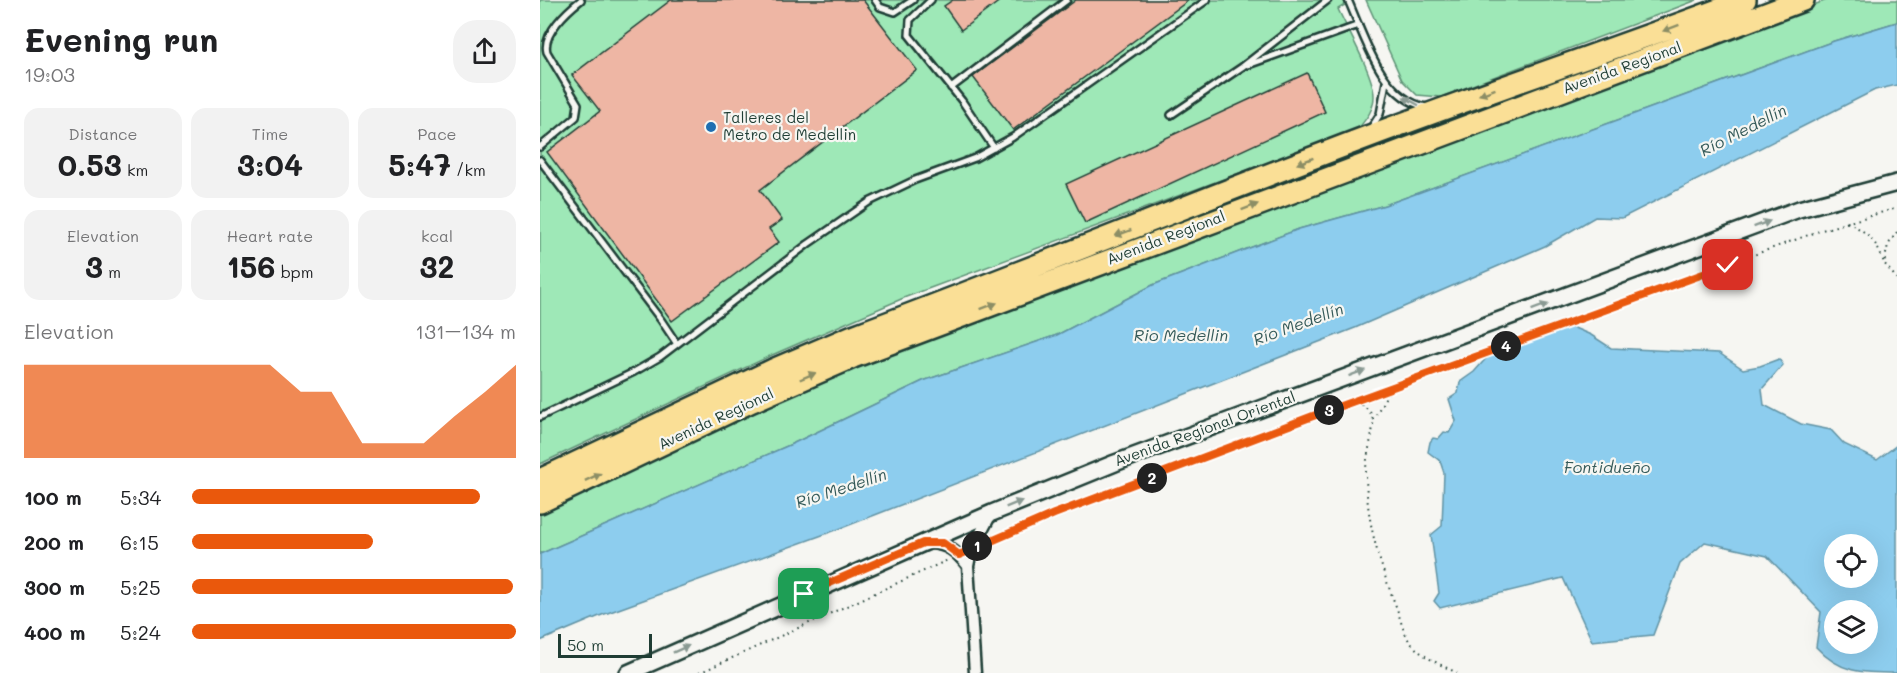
<!DOCTYPE html>
<meta charset="utf-8">
<style>
body{margin:0;font-family:Mali,sans-serif;background:#f2f2f2;color:#202124;height:100vh;display:flex;flex-direction:column;font-size:22px;white-space:nowrap}
*{box-sizing:border-box;margin:0}
p{font-size:20px;color:#757577}
.icon{flex:none;width:33px;height:33px;fill:none;stroke:currentColor;stroke-width:2;stroke-linecap:round;stroke-linejoin:round}
.map{position:relative;flex:1;overflow:hidden}
.sheet{display:flex;flex-direction:column;background:#fff;width:540px}
.sheet>*{flex:none}
.buttons{position:absolute;left:1284px;top:534px;display:grid;gap:12px}
.buttons a{display:grid;place-items:center;width:54px;height:54px;border-radius:50%;background:#fff;box-shadow:0 6px 24px #0002;font-size:30px}
.scale{position:absolute;left:18px;bottom:15px;width:94px;box-sizing:border-box;padding-left:6px;border:3px solid #1f3d34;border-top:0;font-size:16px;line-height:21px;white-space:nowrap;color:#1f3d34;-webkit-text-stroke:4px #f6f6f2;paint-order:stroke}
.pin{position:absolute;display:grid;place-items:center;width:51px;height:51px;color:#fff;margin:-26px;border-radius:12px;box-shadow:0 3px 9px #0006}
.km{position:absolute;width:30px;height:30px;margin:-15px;border-radius:50%;background:#222;color:#fff;font-size:16px;line-height:30px;text-align:center}
.round{display:grid;place-items:center;flex:none;width:63px;height:63px;border-radius:24px;background:#f2f2f2}
.overview{display:flex;align-items:center;justify-content:space-between;height:102px;padding:0 24px}
h1{font-size:33px;font-weight:700;line-height:45px}
.figures{display:grid;grid-template-columns:repeat(3,1fr);gap:9px;height:102px;padding:6px 24px}
.figures div{display:grid;align-content:center;border-radius:15px;background:#f2f2f2;text-align:center}
.figures b{font-size:30px;font-weight:700}
.figures small{font-size:16px;font-weight:400}
.figures p{font-size:16px}
.chart{height:168px;padding:12px 24px}
.chart p{display:flex;justify-content:space-between}
.chart svg{width:100%;height:108px;margin-top:6px;fill:#ea580c;opacity:.7}
ul{padding:0 24px;list-style:none;font-size:20px}
li{display:grid;grid-template-columns:96px 72px 1fr;align-items:center;height:45px}
li i{height:15px;border-radius:8px;background:#ea580c}
main{display:flex;flex:1;min-height:0}
.map>svg:first-child{display:block}
</style>
<main>
<section class="sheet">
<div class="overview"><div><h1>Evening run</h1><p>19:03</p></div><a class="round"><svg class="icon" aria-label="share" viewBox="0 0 24 24"><path d="M12 15V3M7 8l5-5 5 5M5 13v7h14v-7"/></svg></a></div>
<div class="figures">
<div><p>Distance</p><b>0.53<small> km</small></b></div>
<div><p>Time</p><b>3:04</b></div>
<div><p>Pace</p><b>5:47<small> /km</small></b></div>
</div>
<div class="figures">
<div><p>Elevation</p><b>3<small> m</small></b></div>
<div><p>Heart rate</p><b>156<small> bpm</small></b></div>
<div><p>kcal</p><b>32</b></div>
</div>
<div class="chart"><p><span>Elevation</span>131–134 m</p>
<svg viewBox="0 0 160 44" preserveAspectRatio="none"><path d="M0 44V6L10 6L20 6L30 6L40 6L50 6L60 6L70 6L80 6L90 17L100 17L110 38L120 38L130 38L140 27L150 17L160 6V44z"/></svg>
</div>
<ul>
<li><b>100 m</b>5:34<i style="width:89%"></i></li>
<li><b>200 m</b>6:15<i style="width:56%"></i></li>
<li><b>300 m</b>5:25<i style="width:99%"></i></li>
<li><b>400 m</b>5:24<i style="width:100%"></i></li>
</ul>
</section>
<div class="map">
<svg width="1357" height="673" viewBox="0 0 1357 673">
<rect width="100%" height="100%" fill="#f6f6f2"/>
<filter id="ink" filterUnits="userSpaceOnUse"><feTurbulence type="fractalNoise" baseFrequency=".0167" numOctaves="2"/><feDisplacementMap in="SourceGraphic" scale="12" xChannelSelector="R" yChannelSelector="G"/><feConvolveMatrix kernelMatrix="1 2 1 2 8 2 1 2 1" color-interpolation-filters="sRGB"/></filter>
<g filter="url(#ink)">
<!-- green -->
<path fill="#9ee8b7" stroke="#5e9276" stroke-width="1.5" d="M 0,0 L 813,0 L 798,9 C 807,29 834,76 834,96 C 834,110 826,119 818,129 L 366,297 L 232,355 L 0,464 Z
M 826,0 L 1157,0 L 901,97 L 877,95 L 862,80 Z
M 1287,0 L 1357,0 L 1357,22 L 1294,41 L 845,205 L 759,229 L 613,285 L 517,335 L 383,381 L 254,443 L 0,554 L 0,510 L 184,424 L 363,346 Z"/>
<!-- water -->
<path fill="#8dcdee" stroke="#6193a4" stroke-width="1.5" fill-rule="evenodd" d="M 1357,22 L 1357,85 L 1335,90 L 1082,218 L 1055,217 L 1005,246 L 815,328 L 299,529 L 62,615 L 0,641 L 0,554 L 254,443 L 383,381 L 517,335 L 613,285 L 759,229 L 845,205 L 1294,41 Z
M 1020,322 L 1051,335 L 1071,348 L 1179,353 L 1203,369 L 1220,366 L 1239,359 L 1243,365 L 1222,389 L 1224,405 L 1261,424 L 1291,430 L 1304,444 L 1337,460 L 1357,445 L 1357,673 C 1321,673 1300,673 1276,647 L 1281,612 L 1227,556 L 1165,542 L 1140,564 L 1113,635 L 1052,641 L 1023,578 L 900,608 L 894,601 L 899,593 L 891,535 L 902,526 L 904,473 L 900,461 L 888,452 L 890,442 L 893,438 L 898,439 L 904,432 L 909,433 L 916,421 L 909,399 L 918,393 L 920,382 L 934,372 L 958,345 ZM 1294,544 L 1328,544 L 1328,578 L 1294,578 ZM 1294,610 L 1328,610 L 1328,644 L 1294,644 Z"/>
<!-- building -->
<path fill="#eeb6a4" stroke="#1f3d34" stroke-width="1.5" d="M 131,0 L 323,0 L 377,70 L 220,190 L 242,220 L 229,229 L 239,242 L 132,321 L 7,152 L 60,111 L 32,75 Z
M 413,0 L 461,0 L 421,30 L 404,6 Z
M 536,0 L 649,0 L 473,130 L 433,77 Z
M 767,73 L 785,112 L 545,223 L 526,184 Z"/>
<g fill="none" stroke-linecap="round" stroke-linejoin="round">
<defs>
<path id="lane" d="M 335,0 L 340,7 L 355,12 L 373,0
M 391,0 L 370,20 L 369,35 L 422,101 L 454,148
M 808,0 C 825,38 841,98 886,107
M 708,65 L 819,25
M 411,88 L 527,0
M 631,115 L 702,67 L 788,0
M 831,128 L 840,114 L 846,82
M 0,147 L 36,117 L 38,104 L 7,52 C 2,34 27,11 41,0
M 0,160 L 121,320 L 137,344
M 0,417 L 94,372 L 120,357 L 268,244 L 329,202 L 375,180 L 435,158 L 473,137 L 667,0"/>
<path id="street" d="M 389,543 C 408,544 416,551 428,566
M 435,673 L 428,566 L 431,551 L 451,514"/>
<path id="secondary" d="M 88,673 L 452,513 L 575,463 L 1259,209 L 1357,183"/>
<path id="highway" d="M 0,480 L 233,370 L 313,336 C 485,272 655,202 827,137 C 952,90 1080,47 1205,0
M 0,502 L 212,401 L 313,357 L 1263,0"/>
</defs>
<!-- lane casing -->
<use href="#lane" stroke="#1f3d34" stroke-width="10"/>
<!-- street casing -->
<use href="#street" stroke="#1f3d34" stroke-width="15"/>
<!-- secondary casing -->
<use href="#secondary" stroke="#1f3d34" stroke-width="20"/>
<!-- highway casing -->
<use href="#highway" stroke="#1f3d34" stroke-width="26"/>
<!-- path -->
<path stroke="#1f3d34" stroke-width="2" stroke-dasharray="1.5 4.5" stroke-linecap="butt" d="M 1307,222 C 1330,234 1335,239 1344,263
M 1357,232 L 1348,245 L 1344,263 L 1357,279
M 815,403 C 824,404 832,411 833,421 C 834,432 826,455 826,471 C 826,522 839,562 857,609 C 860,618 863,631 868,639 C 879,656 900,664 917,673
M 833,420 L 850,389
M 451,540 L 514,514 L 773,416 L 1282,230 L 1357,208
M 159,673 L 408,560"/>
<!-- lane -->
<use href="#lane" stroke="#f6f6f2" stroke-width="5"/>
<!-- street -->
<use href="#street" stroke="#f6f6f2" stroke-width="10"/>
<!-- secondary -->
<use href="#secondary" stroke="#f6f6f2" stroke-width="15"/>
<!-- highway -->
<use href="#highway" stroke="#fadf96" stroke-width="21"/>
</g>
<!-- one-way arrows -->
<defs><path id="oneway-solid" d="M-6-.8H1V-3.2L6.5 0L1 3.2V.8H-6Z" transform="scale(1.5)"/></defs>
<g fill="#8c8e65">
<use href="#oneway-solid" transform="translate(1131 28) rotate(159)"/>
<use href="#oneway-solid" transform="translate(947 92) rotate(160)"/>
<use href="#oneway-solid" transform="translate(765 161) rotate(159)"/>
<use href="#oneway-solid" transform="translate(710 207) rotate(-21)"/>
<use href="#oneway-solid" transform="translate(583 233) rotate(159)"/>
<use href="#oneway-solid" transform="translate(449 306) rotate(-21)"/>
<use href="#oneway-solid" transform="translate(268 376) rotate(-23)"/>
<use href="#oneway-solid" transform="translate(53 477) rotate(-25)"/>
</g>
<g fill="#8a9a93">
<use href="#oneway-solid" transform="translate(871 101) rotate(-152)"/>
<use href="#oneway-solid" transform="translate(1222 224) rotate(-21)"/>
<use href="#oneway-solid" transform="translate(1000 307) rotate(-20)"/>
<use href="#oneway-solid" transform="translate(817 373) rotate(-20)"/>
<use href="#oneway-solid" transform="translate(474 504) rotate(-22)"/>
<use href="#oneway-solid" transform="translate(141 649) rotate(-24)"/>
</g>
</g>
<g fill="none" stroke-linecap="round" stroke-linejoin="round" filter="url(#ink)">
<defs>
<path id="route" d="M 264,594 L 383,543 L 403,543 L 419,555 L 514,514 L 773,416 L 1188,265"/>
</defs>
<!-- route casing -->
<use href="#route" stroke="#fff" stroke-width="12"/>
<!-- route -->
<use href="#route" stroke="#ea580c" stroke-width="8"/>
</g>
<!-- markers -->
<circle fill="#1f6fb2" stroke="#f6f6f2" stroke-width="2" cx="171" cy="127" r="6"/>
<g text-anchor="middle" stroke-width="4.5" stroke-linejoin="round" paint-order="stroke">
<!-- street labels -->
<g font-size="15" fill="#1f3d34" stroke="#f6f6f2">
<text transform="translate(1082 68) rotate(-20)" y="5">Avenida Regional</text>
<text transform="translate(626 238) rotate(-21)" y="5">Avenida Regional</text>
<text transform="translate(176 419) rotate(-25)" y="5">Avenida Regional</text>
<text transform="translate(665 429) rotate(-20)" y="5">Avenida Regional Oriental</text>
</g>
<!-- poi labels -->
<g font-size="15" fill="#1f3d34" stroke="#f6f6f2" text-anchor="start">
<text x="183" y="123">Talleres del<tspan x="183" dy="17">Metro de Medellin</tspan></text>
</g>
<!-- water labels -->
<g font-size="16" font-style="italic" fill="#355a59" stroke="#f6f6f2">
<text transform="translate(1203 130) rotate(-27)" y="6">Río Medellín</text>
<text transform="translate(758 324) rotate(-20)" y="6">Río Medellín</text>
<text x="641" y="341">Rio Medellin</text>
<text x="1067" y="473">Fontidueño</text>
<text transform="translate(301 488) rotate(-18)" y="6">Río Medellín</text>
</g>
</g>
</svg>
<div class="buttons">
<a><svg class="icon" aria-label="locate" viewBox="0 0 24 24"><circle cx="12" cy="12" r="6"/><path d="M12 2v4M12 18v4M2 12h4M18 12h4"/></svg></a>
<a><svg class="icon" aria-label="layers" viewBox="0 0 24 24"><path d="M12 4l9 5-9 5-9-5zM3 14l9 5 9-5"/></svg></a>
</div>
<div class="scale">50 m</div>
<div class="pin" style="left:264px;top:594px;background:#1e9e55"><svg class="icon" aria-label="arrive" viewBox="0 0 24 24"><path d="M6 21V4h12l-3 4 3 4H6"/></svg></div>
<div class="pin" style="left:1188px;top:265px;background:#d93025"><svg class="icon" aria-label="check" viewBox="0 0 24 24"><path d="M5 12l5 5 9-10"/></svg></div>
<b class="km" style="left:437px;top:546px">1</b>
<b class="km" style="left:612px;top:478px">2</b>
<b class="km" style="left:789px;top:410px">3</b>
<b class="km" style="left:966px;top:346px">4</b>
</div>
</main>
